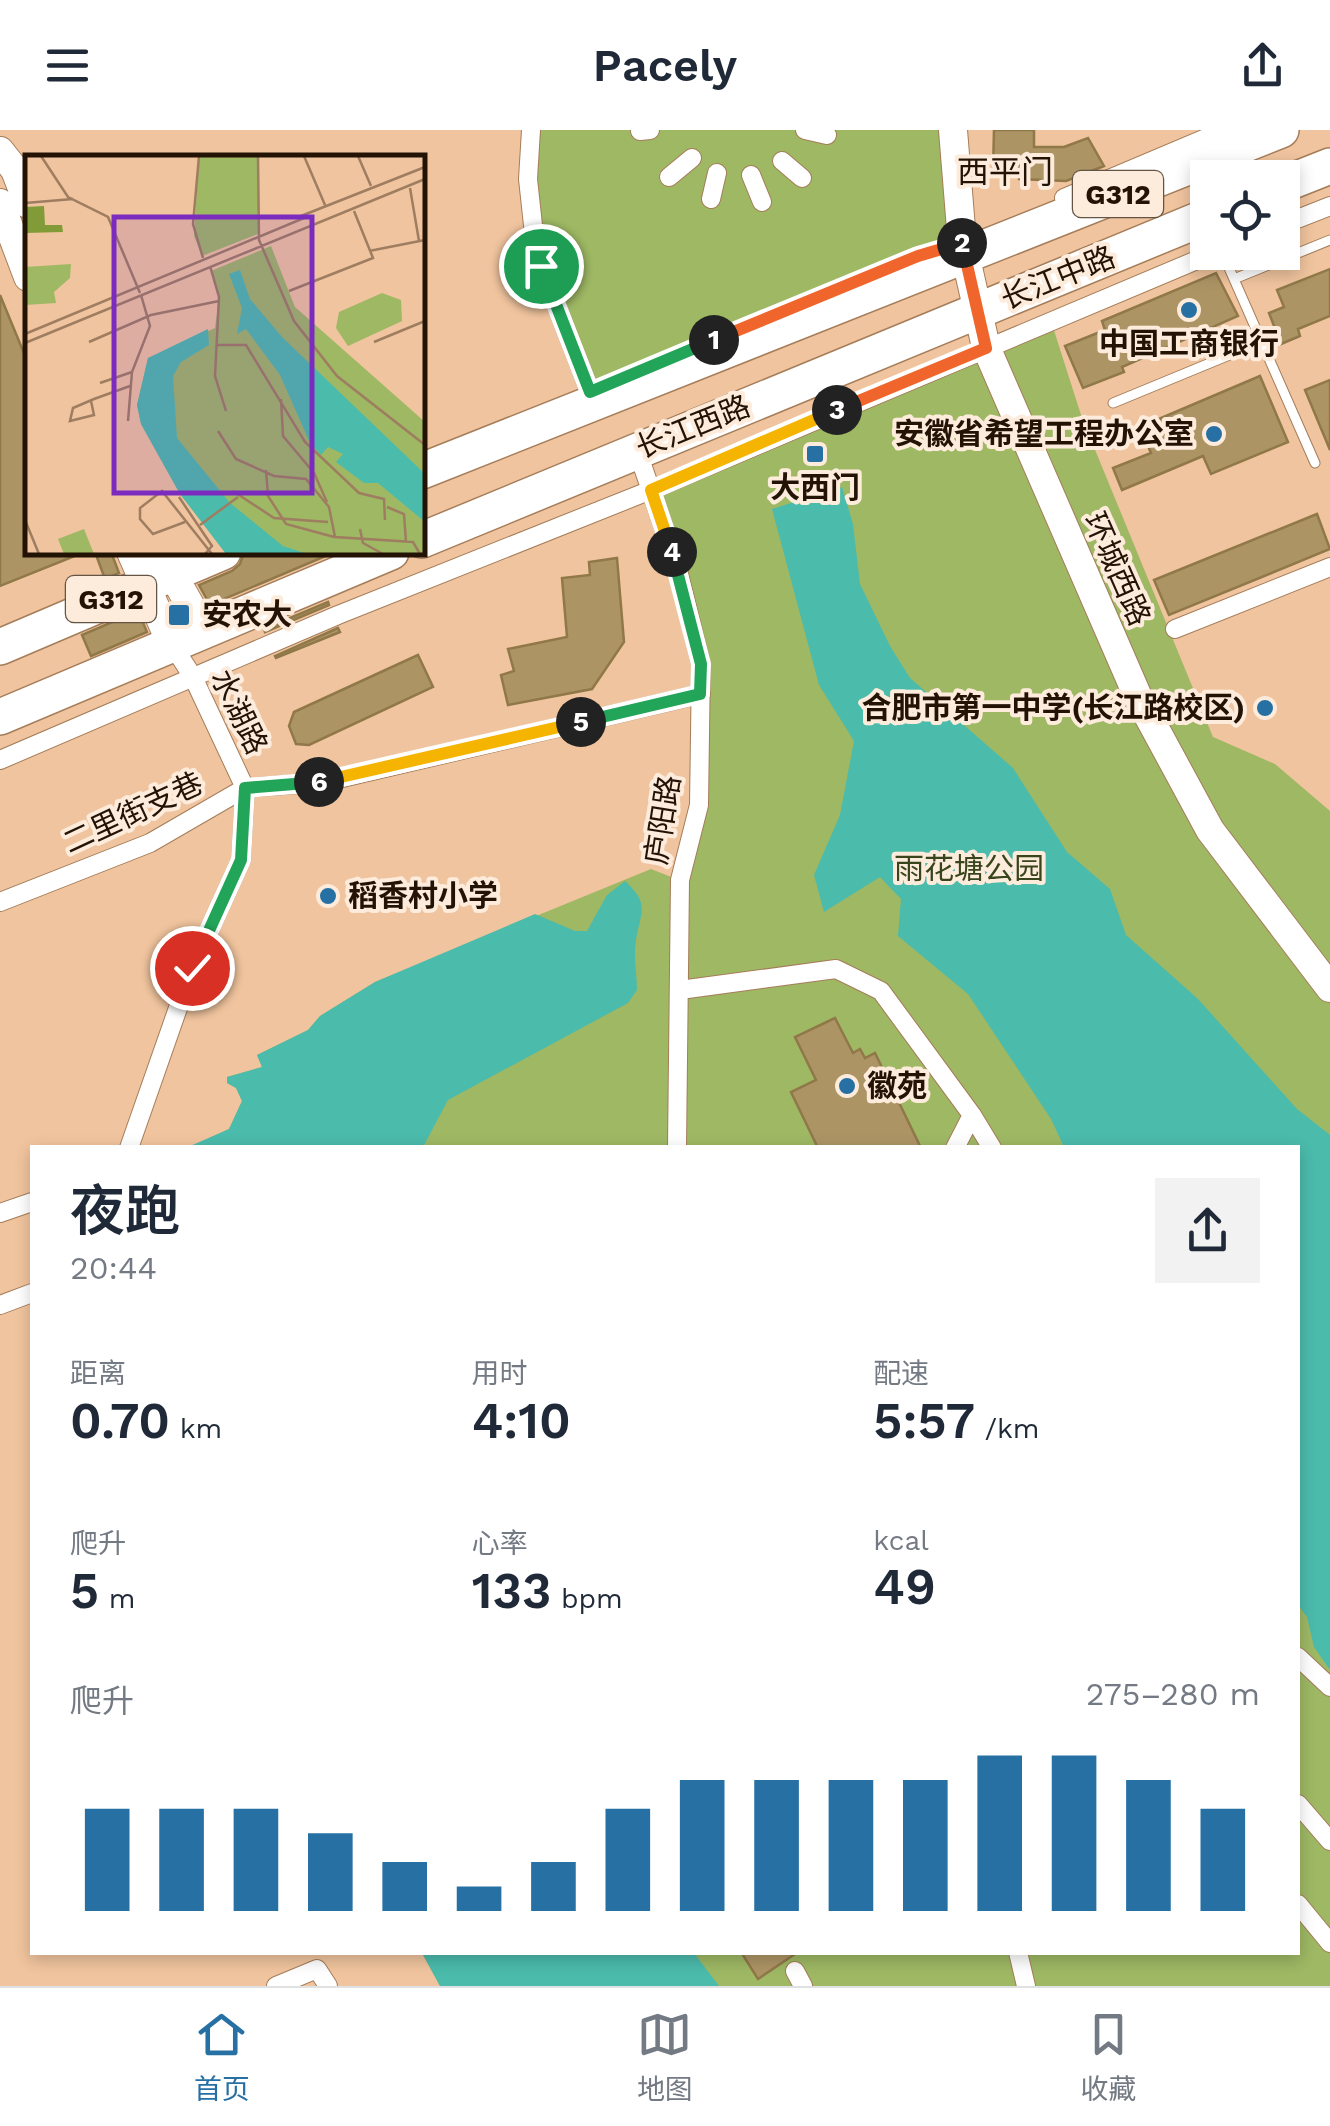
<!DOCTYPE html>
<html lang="zh">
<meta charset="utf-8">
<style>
body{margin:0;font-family:"Work Sans","Noto Sans SC",sans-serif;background:#f2f2f3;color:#1f2937;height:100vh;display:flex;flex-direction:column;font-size:38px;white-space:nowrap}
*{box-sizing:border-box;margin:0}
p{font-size:32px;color:#747a83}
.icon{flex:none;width:55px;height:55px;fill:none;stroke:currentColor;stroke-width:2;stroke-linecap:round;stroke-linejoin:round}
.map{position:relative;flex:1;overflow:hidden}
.details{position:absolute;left:30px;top:1015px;width:1270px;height:810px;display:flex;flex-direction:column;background:#fff;border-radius:0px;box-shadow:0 5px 15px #0003}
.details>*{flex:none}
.fabs{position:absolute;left:1190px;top:30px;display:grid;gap:20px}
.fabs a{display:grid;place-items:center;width:110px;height:110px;border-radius:0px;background:#fff;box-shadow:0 5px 15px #0003;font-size:50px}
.pin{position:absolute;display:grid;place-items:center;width:85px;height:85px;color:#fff;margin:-42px;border:5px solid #fff;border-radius:50%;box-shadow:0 2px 10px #0007}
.km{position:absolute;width:50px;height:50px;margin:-25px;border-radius:50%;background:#222;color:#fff;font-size:28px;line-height:50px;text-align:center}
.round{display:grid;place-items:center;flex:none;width:105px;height:105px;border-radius:0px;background:#f2f2f3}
.overview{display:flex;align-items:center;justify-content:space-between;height:170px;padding:0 40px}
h1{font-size:55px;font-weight:600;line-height:75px}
.stats{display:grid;grid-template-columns:repeat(3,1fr);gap:15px;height:170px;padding:10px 40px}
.stats div{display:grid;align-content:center}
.stats b{font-size:50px;font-weight:600}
.stats small{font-size:28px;font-weight:400}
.stats p{font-size:28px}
.chart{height:280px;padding:20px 40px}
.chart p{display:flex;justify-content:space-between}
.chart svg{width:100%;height:180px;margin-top:10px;stroke:#2670a4;stroke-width:6}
header{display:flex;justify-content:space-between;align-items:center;height:130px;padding:0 40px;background:#fff;font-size:45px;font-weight:600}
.tabs{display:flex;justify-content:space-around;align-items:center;height:140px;border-top:2px solid #e0e1e3;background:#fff;font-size:28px;color:#747a83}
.tabs a{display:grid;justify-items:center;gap:5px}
.tabs .current{color:#2670a4}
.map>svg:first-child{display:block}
</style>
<header><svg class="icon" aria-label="menu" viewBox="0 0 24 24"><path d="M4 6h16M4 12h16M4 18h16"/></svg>Pacely<svg class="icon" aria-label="share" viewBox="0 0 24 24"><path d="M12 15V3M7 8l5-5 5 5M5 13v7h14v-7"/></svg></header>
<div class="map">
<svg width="1330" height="1856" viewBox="0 0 1330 1856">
<rect width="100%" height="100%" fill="#f0c49e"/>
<!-- green -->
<path fill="#9eb864" d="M 531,0 L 953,0 L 962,111 L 590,261 L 536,123 Z
M 1051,191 L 1082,288 L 1213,607 L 1275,634 L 1330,681 L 1330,1856 L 440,1856 L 422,1823 L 1298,1822 L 1298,1018 L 188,1018 L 229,999 L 242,971 L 236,958 L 227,953 L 227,947 L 262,937 L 257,925 L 308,900 L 320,886 L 375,852 L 651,739 L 679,750 L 699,675 L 701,534 L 651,360 Z"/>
<!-- water -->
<path fill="#4bbbac" d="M 842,357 L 853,394 L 860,454 L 890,516 L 910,548 L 1013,638 L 1067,722 L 1110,759 L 1126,805 L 1198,869 L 1297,979 L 1330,1005 L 1330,1540 L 1314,1517 L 1307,1487 L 1298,1475 L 1298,1018 L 1064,1017 L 1051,989 L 968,864 L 898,806 L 901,769 L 880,747 L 824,782 L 814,745 L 840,685 L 854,611 L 819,555 L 772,379 Z
M 625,751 C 650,774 641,781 636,810 C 633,826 637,844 637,860 L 628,873 L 448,970 L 423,1017 L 188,1017 L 229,999 L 242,971 L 236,958 L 227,953 L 227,947 L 262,937 L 257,925 L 308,900 L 320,886 L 375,852 L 535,784 L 575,801 L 587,801 L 607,765 Z
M 422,1823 L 694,1823 L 719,1856 L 440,1856 Z"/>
<!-- building -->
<path fill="#ad9465" stroke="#907849" stroke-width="2.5" d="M 994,0 L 1034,0 L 1034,17 L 1064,17 L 1088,8 L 1104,36 L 1066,51 L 1019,49 L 1018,39 L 993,41 Z
M 1330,139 L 1330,186 L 1298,199 L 1300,206 L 1281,214 L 1269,183 L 1284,177 L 1277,160 Z
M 1216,143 L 1238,186 L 1122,237 L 1124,242 L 1083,258 L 1065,216 L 1105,200 L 1102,191 Z
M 0,165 L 28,233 L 28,422 L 82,423 L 0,456 Z
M 1260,246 L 1288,312 L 1211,344 L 1203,326 L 1122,360 L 1113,338 L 1151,323 L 1140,297 Z
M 1330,250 L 1330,320 L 1305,260 Z
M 1317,384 L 1330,419 L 1169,485 L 1154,450 Z
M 95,422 L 111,422 L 119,443 L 105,449 Z
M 244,422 L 335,422 L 210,475 L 199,455 L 232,441 L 240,434 Z
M 617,428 L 624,512 L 592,559 L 508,575 L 501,545 L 514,541 L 508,519 L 567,507 L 562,448 L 590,445 L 589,432 Z
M 328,472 L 329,475 L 265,502 L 264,499 Z
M 138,481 L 147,502 L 91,526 L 82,505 Z
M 338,498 L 340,502 L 276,528 L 275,526 Z
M 418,525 L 433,557 L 309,615 L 296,614 L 289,596 L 294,582 Z
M 835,888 L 853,923 L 860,919 L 865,928 L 875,923 L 921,1018 L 818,1018 L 791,962 L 816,950 L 795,907 Z
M 741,1822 L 798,1822 L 758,1849 Z"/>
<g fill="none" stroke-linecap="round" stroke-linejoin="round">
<defs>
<path id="lane" d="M 1222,122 L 1315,333
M 1234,149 L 1330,110
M 1113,273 L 1261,212"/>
<path id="street" d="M 531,0 L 528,49 L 536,123 L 594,272
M 805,0 L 827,5
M 640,1 L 650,0
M 782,31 L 802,48
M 751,45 L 762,72
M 669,47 L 692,28
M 1064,68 L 1225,0
M 711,69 L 717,43
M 1282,95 L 1330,76
M 637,320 L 677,436 L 701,534 L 699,675 L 680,750 L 677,1018
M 1175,499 L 1330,437
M 0,630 L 338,485 L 651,360 L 1216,122
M 0,772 L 150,713 L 245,658 L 325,652 L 701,564
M 680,860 L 836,839 L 881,861 L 972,985 L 992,1018
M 129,1018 L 192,838 L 241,730 L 245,658 L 193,547 L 171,513
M 955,1018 L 972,985
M 0,1083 L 32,1072
M 0,1175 L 32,1163
M 1298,1527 L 1330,1557
M 1298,1674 L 1330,1711
M 1298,1774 L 1330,1813
M 1018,1822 L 1026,1856
M 795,1841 L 803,1856
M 276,1856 L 317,1839 L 328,1856"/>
<path id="secondary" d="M 953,0 L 962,111 L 986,217 L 1138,567 L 1210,700 L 1330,858
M 0,21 L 15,40 L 28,74
M 0,73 L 28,147
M 131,422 L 171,513
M 160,422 L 204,500"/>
<path id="highway" d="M 1282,55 L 1330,36
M 422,341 L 1281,0
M 422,410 L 1208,86
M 0,517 L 223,422
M 0,587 L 391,422"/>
</defs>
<!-- lane casing -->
<use href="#lane" stroke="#a57d59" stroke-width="11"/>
<!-- street casing -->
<use href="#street" stroke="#a57d59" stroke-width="20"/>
<!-- secondary casing -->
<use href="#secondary" stroke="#a57d59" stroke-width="30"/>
<!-- highway casing -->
<use href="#highway" stroke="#a57d59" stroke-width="38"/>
<!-- lane -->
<use href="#lane" stroke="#fff" stroke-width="9"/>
<!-- street -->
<use href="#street" stroke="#fff" stroke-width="18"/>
<!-- secondary -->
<use href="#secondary" stroke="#fff" stroke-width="28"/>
<!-- highway -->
<use href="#highway" stroke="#fff" stroke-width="35"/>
</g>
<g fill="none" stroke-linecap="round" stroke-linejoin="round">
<defs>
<path id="split-1" d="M 541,136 L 590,262 L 714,210"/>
<path id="split-2" d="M 714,210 L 918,126 L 962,113"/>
<path id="split-3" d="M 837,280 L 986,218 L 962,113"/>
<path id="split-4" d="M 672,422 L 651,360 L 837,280"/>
<path id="split-5" d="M 581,592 L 700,564 L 701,534 L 672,422"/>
<path id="split-6" d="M 319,652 L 581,592"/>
<path id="split-7" d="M 192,838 L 241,730 L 245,658 L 319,652"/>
</defs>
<!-- split-1 casing -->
<use href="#split-1" stroke="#fff" stroke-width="20"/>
<!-- split-2 casing -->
<use href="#split-2" stroke="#fff" stroke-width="20"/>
<!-- split-3 casing -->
<use href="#split-3" stroke="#fff" stroke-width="20"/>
<!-- split-4 casing -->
<use href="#split-4" stroke="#fff" stroke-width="20"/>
<!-- split-5 casing -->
<use href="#split-5" stroke="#fff" stroke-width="20"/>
<!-- split-6 casing -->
<use href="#split-6" stroke="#fff" stroke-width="20"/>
<!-- split-7 casing -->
<use href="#split-7" stroke="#fff" stroke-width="20"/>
<!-- split-1 -->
<use href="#split-1" stroke="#22a559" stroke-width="12"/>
<!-- split-2 -->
<use href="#split-2" stroke="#f0652b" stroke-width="12"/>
<!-- split-3 -->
<use href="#split-3" stroke="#f0652b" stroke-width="12"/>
<!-- split-4 -->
<use href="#split-4" stroke="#f5b400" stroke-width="12"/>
<!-- split-5 -->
<use href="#split-5" stroke="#22a559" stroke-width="12"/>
<!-- split-6 -->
<use href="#split-6" stroke="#f5b400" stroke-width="12"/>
<!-- split-7 -->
<use href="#split-7" stroke="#22a559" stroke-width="12"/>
</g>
<!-- markers -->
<g fill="#2670a4" stroke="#fdebdc" stroke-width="4">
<circle cx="1189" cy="180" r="10"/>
<circle cx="1214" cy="304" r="10"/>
<rect x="805" y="314" width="20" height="20" rx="5"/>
<rect x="167" y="473" width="24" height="24" rx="5"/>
<circle cx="1265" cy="578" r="10"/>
<circle cx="328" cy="766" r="10"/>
<circle cx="847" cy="956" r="10"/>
</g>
<g text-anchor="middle" stroke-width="8" stroke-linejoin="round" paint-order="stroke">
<!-- shield labels -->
<g fill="#fdebdc" stroke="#645446" stroke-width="2.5">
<rect x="1073" y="41" width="90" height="46" rx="8"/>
<rect x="66" y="446" width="90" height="46" rx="8"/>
</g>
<g font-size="28" font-weight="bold" fill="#231305">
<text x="1118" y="74">G312</text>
<text x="111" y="479">G312</text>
</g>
<!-- street labels -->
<g font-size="30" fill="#231305" stroke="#fdebdc">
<text transform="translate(1058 148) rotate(-22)" y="10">长江中路</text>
<text transform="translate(693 297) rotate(-22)" y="10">长江西路</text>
<text transform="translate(1117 439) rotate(66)" y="10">环城西路</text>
<text transform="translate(239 582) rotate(64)" y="10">水湖路</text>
<text transform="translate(133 683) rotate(-25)" y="10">二里街支巷</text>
<text transform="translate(663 690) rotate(-81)" y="10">庐阳路</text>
</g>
<!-- poi labels -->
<g font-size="30" font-weight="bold" fill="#231305" stroke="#fdebdc" text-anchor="start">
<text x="1189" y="224" text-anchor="middle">中国工商银行</text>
<text x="1194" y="314" text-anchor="end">安徽省希望工程办公室</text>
<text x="815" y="368" text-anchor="middle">大西门</text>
<text x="202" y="495">安农大</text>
<text x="1245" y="588" text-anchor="end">合肥市第一中学(长江路校区)</text>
<text x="348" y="776">稻香村小学</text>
<text x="867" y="966">徽苑</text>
</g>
<!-- park labels -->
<g font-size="30" fill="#38441b" stroke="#fdebdc">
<text x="969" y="749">雨花塘公园</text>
</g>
<!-- neighbourhood labels -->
<g font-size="32" fill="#231305" stroke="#fdebdc">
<text x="1005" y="53">西平门</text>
</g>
</g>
<!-- overview -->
<g transform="translate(25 25)">
<rect width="400" height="400" fill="#f0c49e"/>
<path d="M 174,1 L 233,1 L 233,79 L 177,101 L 169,81 ZM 246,91 L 270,152 L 400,267 L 400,399 L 202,399 L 155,339 L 116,269 L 112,250 L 123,203 L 190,173 L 194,142 L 186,116 ZM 46,109 L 45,123 L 29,137 L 31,148 L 0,150 L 0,112 ZM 357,138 L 376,145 L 377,166 L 323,191 L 311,173 L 314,157 ZM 59,374 L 69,399 L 39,399 L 33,384 Z" fill="#9eb864"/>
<path d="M 19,51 L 20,70 L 37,70 L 38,77 L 0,78 L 0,52 Z" fill="#809b37"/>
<path d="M 215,115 L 225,144 L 257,182 L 400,319 L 400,367 L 353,328 L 339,328 L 311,307 L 318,299 L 303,292 L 296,300 L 285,288 L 255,220 L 221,174 L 212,179 L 217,153 L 204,119 ZM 183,174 L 184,190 L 156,207 L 148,221 L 152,283 L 205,348 L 258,391 L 282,399 L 201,399 L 155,339 L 116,269 L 112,250 L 123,203 Z" fill="#4bbbac"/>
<path fill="none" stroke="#9e7d61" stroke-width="2.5" d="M 16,1 L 43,42 L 83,62 L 115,138M 174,1 L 168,69 L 178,103M 233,1 L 234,85 L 269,166 L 312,221 L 400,290M 279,1 L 300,50M 333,1 L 346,31M 385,33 L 394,86M 0,48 L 48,44M 276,61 L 400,12M 344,96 L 400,85M 185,111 L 194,142 L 190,221 L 201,256M 264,136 L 348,103 L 329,56M 0,179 L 279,63M 64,187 L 126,160 L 194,146M 349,187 L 400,166M 0,188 L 400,24M 191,190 L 221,190 L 280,287 L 334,338 L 359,344 L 360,365M 75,228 L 107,217M 256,244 L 258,281 L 289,318 L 302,347M 66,246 L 69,260 L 45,266 L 48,253 L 69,244 L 105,231M 103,266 L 107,217 L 125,171 L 116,140M 193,276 L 211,304 L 249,321 L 281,324 L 304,352 L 310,382 L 388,387 L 395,399M 241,315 L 243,341 L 261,369 L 309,382M 208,336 L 249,363 L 303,367M 154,342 L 187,391 L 180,399M 362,352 L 379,359 L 381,387M 0,365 L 14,399M 160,367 L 128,379 L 115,364 L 115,353 L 137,336 L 187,399M 175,370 L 213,342M 335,374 L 338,388 L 358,399"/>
<path fill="#7b2cbf" fill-opacity="0.15" stroke="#7b2cbf" stroke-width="5" d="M 89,62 L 287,62 L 287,338 L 89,338 Z"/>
<rect width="400" height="400" fill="none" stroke="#231305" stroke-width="5"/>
</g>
</svg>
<div class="fabs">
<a><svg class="icon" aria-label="locate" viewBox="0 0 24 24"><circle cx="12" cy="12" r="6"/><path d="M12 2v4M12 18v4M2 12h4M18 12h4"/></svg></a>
</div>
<div class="pin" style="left:541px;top:136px;background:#1e9e55"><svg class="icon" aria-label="arrive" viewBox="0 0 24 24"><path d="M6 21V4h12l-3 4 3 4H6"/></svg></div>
<div class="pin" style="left:192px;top:838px;background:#d93025"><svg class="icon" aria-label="check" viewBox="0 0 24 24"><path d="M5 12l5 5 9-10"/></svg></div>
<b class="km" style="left:714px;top:210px">1</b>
<b class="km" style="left:962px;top:113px">2</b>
<b class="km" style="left:837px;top:280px">3</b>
<b class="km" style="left:672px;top:422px">4</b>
<b class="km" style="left:581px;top:592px">5</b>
<b class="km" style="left:319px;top:652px">6</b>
<section class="details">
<div class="overview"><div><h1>夜跑</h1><p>20:44</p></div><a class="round"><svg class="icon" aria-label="share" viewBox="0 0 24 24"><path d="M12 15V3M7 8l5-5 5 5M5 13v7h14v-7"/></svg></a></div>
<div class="stats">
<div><p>距离</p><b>0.70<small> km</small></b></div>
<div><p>用时</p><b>4:10</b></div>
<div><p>配速</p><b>5:57<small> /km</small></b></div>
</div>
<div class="stats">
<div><p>爬升</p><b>5<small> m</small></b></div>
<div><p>心率</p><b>133<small> bpm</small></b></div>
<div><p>kcal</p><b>49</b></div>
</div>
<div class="chart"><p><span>爬升</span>275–280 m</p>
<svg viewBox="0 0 160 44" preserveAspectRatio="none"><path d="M5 44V19M15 44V19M25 44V19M35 44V25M45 44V32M55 44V38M65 44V32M75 44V19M85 44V12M95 44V12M105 44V12M115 44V12M125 44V6M135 44V6M145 44V12M155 44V19"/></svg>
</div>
</section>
</div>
<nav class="tabs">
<a class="current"><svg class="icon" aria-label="home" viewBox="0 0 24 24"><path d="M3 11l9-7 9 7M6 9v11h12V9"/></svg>首页</a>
<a><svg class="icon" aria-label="map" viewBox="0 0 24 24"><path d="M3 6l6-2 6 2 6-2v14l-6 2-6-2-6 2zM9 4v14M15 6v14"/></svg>地图</a>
<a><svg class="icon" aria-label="saved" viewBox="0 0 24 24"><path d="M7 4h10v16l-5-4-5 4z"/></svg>收藏</a>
</nav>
